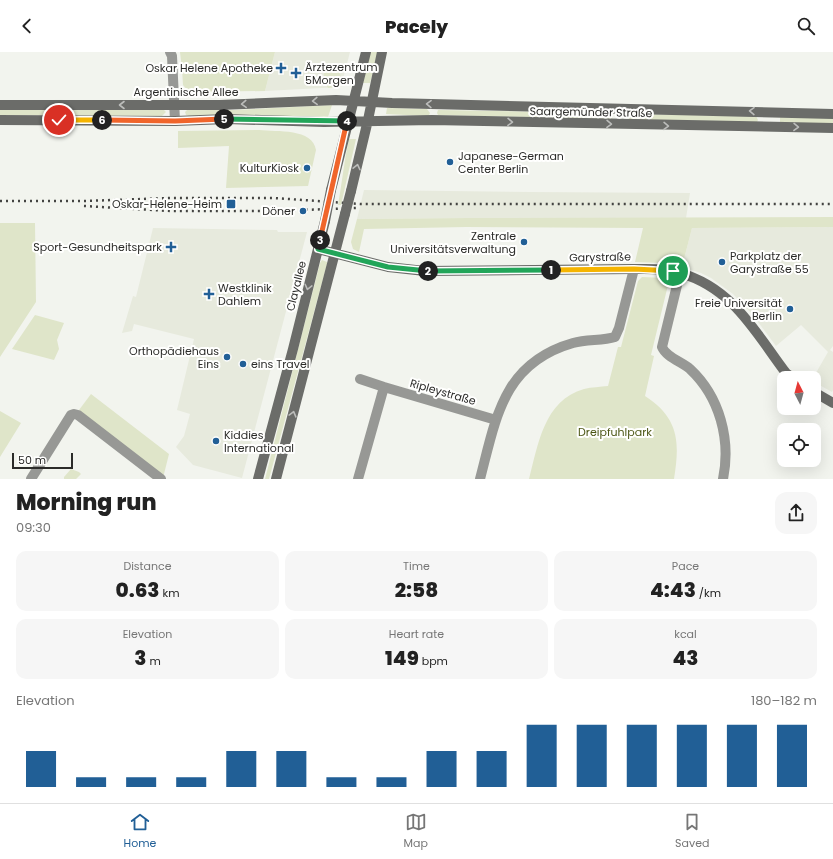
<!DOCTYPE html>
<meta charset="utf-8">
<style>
body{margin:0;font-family:Poppins,sans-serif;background:#f6f6f6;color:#222;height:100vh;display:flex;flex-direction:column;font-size:15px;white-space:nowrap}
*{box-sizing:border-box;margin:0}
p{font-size:13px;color:#767676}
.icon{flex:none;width:22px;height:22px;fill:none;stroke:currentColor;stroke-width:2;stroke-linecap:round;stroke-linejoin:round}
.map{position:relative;height:427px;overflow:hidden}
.panel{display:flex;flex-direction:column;background:#fff;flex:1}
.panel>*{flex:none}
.needle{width:26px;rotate:354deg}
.fabs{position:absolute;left:777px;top:319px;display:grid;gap:8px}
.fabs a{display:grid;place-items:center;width:44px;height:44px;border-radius:8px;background:#fff;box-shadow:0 4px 16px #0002;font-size:20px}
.scale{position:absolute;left:12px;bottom:10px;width:61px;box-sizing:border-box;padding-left:4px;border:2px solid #2b2b29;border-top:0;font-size:11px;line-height:14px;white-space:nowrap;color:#2b2b29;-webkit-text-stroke:3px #fffffe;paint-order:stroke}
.pin{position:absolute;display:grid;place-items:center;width:34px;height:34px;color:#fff;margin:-17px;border:2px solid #fff;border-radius:50%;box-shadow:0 1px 4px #0007}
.km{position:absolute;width:20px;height:20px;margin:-10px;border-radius:50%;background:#222;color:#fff;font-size:11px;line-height:20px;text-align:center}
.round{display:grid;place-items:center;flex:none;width:42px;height:42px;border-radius:12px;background:#f6f6f6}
.overview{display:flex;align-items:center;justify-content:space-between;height:68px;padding:0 16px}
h1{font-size:22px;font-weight:800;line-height:30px}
.stats{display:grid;grid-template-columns:repeat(3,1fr);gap:6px;height:68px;padding:4px 16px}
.stats div{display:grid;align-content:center;border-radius:10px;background:#f6f6f6;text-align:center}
.stats b{font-size:20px;font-weight:800}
.stats small{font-size:11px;font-weight:400}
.stats p{font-size:11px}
.chart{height:112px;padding:8px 16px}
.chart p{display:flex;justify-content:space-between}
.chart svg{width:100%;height:72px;margin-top:4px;stroke:#215f96;stroke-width:6}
header{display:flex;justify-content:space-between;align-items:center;height:52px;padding:0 16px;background:#fff;font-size:18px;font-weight:800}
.menu{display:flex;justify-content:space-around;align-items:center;height:56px;border-top:1px solid #e0e0e0;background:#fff;font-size:11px;color:#767676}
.menu a{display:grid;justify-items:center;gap:2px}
.menu .active{color:#215f96}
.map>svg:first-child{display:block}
</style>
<header><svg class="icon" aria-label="back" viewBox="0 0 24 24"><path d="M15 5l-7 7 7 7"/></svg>Pacely<svg class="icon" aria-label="search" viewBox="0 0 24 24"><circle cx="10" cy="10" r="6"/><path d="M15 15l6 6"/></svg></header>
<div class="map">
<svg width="833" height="427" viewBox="0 0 833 427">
<rect width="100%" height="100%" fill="#f2f4ee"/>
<!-- built -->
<path fill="#e7eadd" d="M 275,0 L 350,0 L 341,35 L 265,39 Z
M 364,138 L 530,140 L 690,141 L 686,166 L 467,166 L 357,167 Z
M 833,175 L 833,294 L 830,298 L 833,300 L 833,338 L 832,340 L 814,330 L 814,326 L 813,326 L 828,300 L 801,273 L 776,294 L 752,262 L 733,242 L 711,226 L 701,221 L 682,215 L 692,176 Z
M 153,176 L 277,178 L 278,180 L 307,180 L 242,426 L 193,413 L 176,395 L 184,384 L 190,362 L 177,358 L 194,287 L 134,272 L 132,279 L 122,281 L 133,244 L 136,245 Z"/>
<!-- green -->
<path fill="#dfe5c9" d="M 180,0 L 275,0 L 265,39 L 189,40 L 183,33 L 182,17 Z
M 370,0 L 378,0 L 370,31 L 363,31 Z
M 329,16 C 339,16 343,24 341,33 L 338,35 L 328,36 L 324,29 L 324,20 Z
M 332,53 L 328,65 L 189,64 L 186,63 L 185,60 L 187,58 L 234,58 Z
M 387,56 L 427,57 L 430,61 L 429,63 L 426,64 L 386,62 Z
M 0,57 L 164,58 L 166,60 L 162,64 L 0,63 Z
M 438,58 L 610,61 L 613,64 L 612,67 L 438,63 L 437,61 Z
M 630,62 L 756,64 L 758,68 L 757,70 L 629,68 L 628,63 Z
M 780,65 L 833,66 L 833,72 L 780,71 Z
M 259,78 C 277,80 313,76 316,98 L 308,134 L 226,136 L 229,94 L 178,96 L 178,79 Z
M 349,87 L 356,87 L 341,153 L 338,153 C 342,131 344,109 349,87 Z
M 833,165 L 833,175 L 692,176 L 682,215 L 662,211 L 635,210 L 643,176 L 466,175 L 364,177 L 359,200 L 353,197 L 351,190 L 357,167 L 467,166 Z
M 0,171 L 35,171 L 36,250 L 0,305 Z
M 322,208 L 327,210 L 327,212 L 269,427 L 265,427 L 320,211 Z
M 642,225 L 665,226 L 669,229 L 651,303 L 654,304 L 645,344 C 679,366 680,390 674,427 L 529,427 C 538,393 544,348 584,337 C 592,335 600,335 608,334 L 618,295 L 621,295 L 638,229 Z
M 35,263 L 64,271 L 57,288 L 59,297 L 54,308 L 12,297 Z
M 91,342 L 169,402 L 163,426 L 79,358 Z
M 0,359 L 21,371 L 0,405 Z
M 71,417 L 79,420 L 81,422 L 76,427 L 64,427 L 64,425 Z"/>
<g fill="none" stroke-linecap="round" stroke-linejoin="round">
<!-- street -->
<path stroke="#979895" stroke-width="10" d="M 170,0 L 172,4 L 175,69
M 680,221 L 662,295 C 666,305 682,310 690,317 C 720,345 731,388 723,427
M 360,327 L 384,335 L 496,368
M 31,427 L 71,363 L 74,362 L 78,363 L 161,427
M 358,427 L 384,335
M 480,427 C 496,366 503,311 573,291 C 587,287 602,289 615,285 L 619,276 L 634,217"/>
<!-- secondary -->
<path stroke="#6b6c69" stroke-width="10" d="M 0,53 L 220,53 L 336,48 L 392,51 L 833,62
M 0,68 L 175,69 L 227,67 L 324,70 L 432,68 L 833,76
M 331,138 L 366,0
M 351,139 L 368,68 L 382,0
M 318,197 L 388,215 L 425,219 L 634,217 C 649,217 665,216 680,221 C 733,236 755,280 786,321 L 793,326
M 814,340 L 833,351
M 258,427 L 293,297 L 325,169
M 276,427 L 345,162"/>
<!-- rail -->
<path stroke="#434341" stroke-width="2.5" stroke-dasharray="2 4" stroke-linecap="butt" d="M 0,149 L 85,149 L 170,146 L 274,146 L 361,152 L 833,152
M 84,154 L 170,159 L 275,159 L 356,156"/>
<!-- secondary-bridge -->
<path stroke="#6b6c69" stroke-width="10" d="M 345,162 L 351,139
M 325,169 L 331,138"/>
</g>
<!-- one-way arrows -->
<defs><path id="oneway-chevron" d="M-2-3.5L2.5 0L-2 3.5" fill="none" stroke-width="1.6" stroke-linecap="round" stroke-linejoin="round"/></defs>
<g stroke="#bcbdbb">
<use href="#oneway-chevron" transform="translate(315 49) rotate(178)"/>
<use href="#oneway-chevron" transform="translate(244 52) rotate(177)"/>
<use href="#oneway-chevron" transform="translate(429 52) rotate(-179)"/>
<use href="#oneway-chevron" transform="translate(122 53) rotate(-180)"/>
<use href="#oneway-chevron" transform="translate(752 59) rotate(-179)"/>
<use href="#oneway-chevron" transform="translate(510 70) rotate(1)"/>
<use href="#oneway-chevron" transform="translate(609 72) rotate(1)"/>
<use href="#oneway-chevron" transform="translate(666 74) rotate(1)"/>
<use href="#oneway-chevron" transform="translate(796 75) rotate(1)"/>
<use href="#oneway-chevron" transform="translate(357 115) rotate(-77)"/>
<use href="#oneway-chevron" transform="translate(308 235) rotate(104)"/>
<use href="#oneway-chevron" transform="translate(293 362) rotate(-75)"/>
</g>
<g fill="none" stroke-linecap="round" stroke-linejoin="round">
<defs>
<path id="split-1" d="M 551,218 L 634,217 L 673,219"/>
<path id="split-2" d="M 428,219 L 551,218"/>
<path id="split-3" d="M 320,188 L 318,197 L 388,215 L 428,219"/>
<path id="split-4" d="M 320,188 L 347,69"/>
<path id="split-5" d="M 224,67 L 347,69"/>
<path id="split-6" d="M 102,68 L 175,69 L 224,67"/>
<path id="split-7" d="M 59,68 L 102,68"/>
</defs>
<!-- split-1 casing -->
<use href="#split-1" stroke="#fff" stroke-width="8"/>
<!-- split-2 casing -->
<use href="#split-2" stroke="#fff" stroke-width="8"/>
<!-- split-3 casing -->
<use href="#split-3" stroke="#fff" stroke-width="8"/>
<!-- split-4 casing -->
<use href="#split-4" stroke="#fff" stroke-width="8"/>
<!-- split-5 casing -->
<use href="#split-5" stroke="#fff" stroke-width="8"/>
<!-- split-6 casing -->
<use href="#split-6" stroke="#fff" stroke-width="8"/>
<!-- split-7 casing -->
<use href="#split-7" stroke="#fff" stroke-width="8"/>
<!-- split-1 -->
<use href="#split-1" stroke="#f5b400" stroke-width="5"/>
<!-- split-2 -->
<use href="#split-2" stroke="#22a559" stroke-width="5"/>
<!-- split-3 -->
<use href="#split-3" stroke="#22a559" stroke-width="5"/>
<!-- split-4 -->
<use href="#split-4" stroke="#f0652b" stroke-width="5"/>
<!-- split-5 -->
<use href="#split-5" stroke="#22a559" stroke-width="5"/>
<!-- split-6 -->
<use href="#split-6" stroke="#f0652b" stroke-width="5"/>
<!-- split-7 -->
<use href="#split-7" stroke="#f5b400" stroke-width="5"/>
</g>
<!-- markers -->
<g fill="#215f96" stroke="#fffffe" stroke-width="1.5">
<path d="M279 10h4v4h4v4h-4v4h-4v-4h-4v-4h4z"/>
<path d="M294 15h4v4h4v4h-4v4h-4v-4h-4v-4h4z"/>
<circle cx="450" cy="110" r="4"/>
<circle cx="307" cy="116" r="4"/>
<rect x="226" y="147" width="10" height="10" rx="2"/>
<circle cx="303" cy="159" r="4"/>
<circle cx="524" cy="190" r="4"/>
<path d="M169 189h4v4h4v4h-4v4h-4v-4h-4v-4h4z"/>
<circle cx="722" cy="210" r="4"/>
<path d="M207 236h4v4h4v4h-4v4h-4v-4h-4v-4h4z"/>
<circle cx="790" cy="257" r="4"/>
<circle cx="227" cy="305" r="4"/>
<circle cx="243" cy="312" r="4"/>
<circle cx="216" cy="389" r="4"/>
</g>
<g text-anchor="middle" stroke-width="4" stroke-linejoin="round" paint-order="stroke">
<!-- poi labels -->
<g font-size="11" fill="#2b2b29" stroke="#fffffe" text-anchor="end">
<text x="305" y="19" text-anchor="start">Ärztezentrum<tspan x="305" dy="13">5Morgen</tspan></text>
<text x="273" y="20">Oskar Helene Apotheke</text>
<text x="458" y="108" text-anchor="start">Japanese-German<tspan x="458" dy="13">Center Berlin</tspan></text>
<text x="299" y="120">KulturKiosk</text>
<text x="222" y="156">Oskar-Helene-Heim</text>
<text x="295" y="163">Döner</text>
<text x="516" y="188">Zentrale<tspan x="516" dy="13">Universitätsverwaltung</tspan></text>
<text x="162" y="199">Sport-Gesundheitspark</text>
<text x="730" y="208" text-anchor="start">Parkplatz der<tspan x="730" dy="13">Garystraße 55</tspan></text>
<text x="218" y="240" text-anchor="start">Westklinik<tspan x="218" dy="13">Dahlem</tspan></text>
<text x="782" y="255">Freie Universität<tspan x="782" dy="13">Berlin</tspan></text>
<text x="219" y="303">Orthopädiehaus<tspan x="219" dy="13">Eins</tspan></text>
<text x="251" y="316" text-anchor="start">eins Travel</text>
<text x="224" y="387" text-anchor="start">Kiddies<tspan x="224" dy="13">International</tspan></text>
</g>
<!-- street labels -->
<g font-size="11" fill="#2b2b29" stroke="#fffffe">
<text x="186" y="44">Argentinische Allee</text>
<text transform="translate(591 60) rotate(1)" y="4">Saargemünder Straße</text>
<text transform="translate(600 205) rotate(-1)" y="4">Garystraße</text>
<text transform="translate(296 234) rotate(-76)" y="4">Clayallee</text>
<text transform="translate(443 340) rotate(16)" y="4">Ripleystraße</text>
</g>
<!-- park labels -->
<g font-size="11" fill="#4d5716" stroke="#fffffe">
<text x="615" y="384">Dreipfuhlpark</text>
</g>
</g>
</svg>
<div class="fabs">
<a><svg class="needle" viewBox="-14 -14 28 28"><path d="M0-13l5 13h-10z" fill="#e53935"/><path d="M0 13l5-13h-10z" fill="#767676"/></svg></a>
<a><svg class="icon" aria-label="locate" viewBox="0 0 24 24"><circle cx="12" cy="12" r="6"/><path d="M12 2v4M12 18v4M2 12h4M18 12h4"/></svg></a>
</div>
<div class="scale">50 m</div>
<div class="pin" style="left:673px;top:219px;background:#1e9e55"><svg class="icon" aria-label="arrive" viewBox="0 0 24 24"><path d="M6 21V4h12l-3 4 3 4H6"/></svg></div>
<div class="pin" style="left:59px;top:68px;background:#d93025"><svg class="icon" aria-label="check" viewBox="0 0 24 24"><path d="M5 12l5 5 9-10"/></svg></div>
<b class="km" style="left:551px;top:218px">1</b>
<b class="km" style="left:428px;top:219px">2</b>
<b class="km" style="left:320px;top:188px">3</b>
<b class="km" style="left:347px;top:69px">4</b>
<b class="km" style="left:224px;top:67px">5</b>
<b class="km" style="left:102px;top:68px">6</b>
</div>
<section class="panel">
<div class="overview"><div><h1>Morning run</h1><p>09:30</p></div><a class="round"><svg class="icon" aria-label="share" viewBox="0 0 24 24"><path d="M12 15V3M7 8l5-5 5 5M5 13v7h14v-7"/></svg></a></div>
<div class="stats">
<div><p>Distance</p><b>0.63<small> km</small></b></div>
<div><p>Time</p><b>2:58</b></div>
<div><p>Pace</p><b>4:43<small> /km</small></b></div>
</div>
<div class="stats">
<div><p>Elevation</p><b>3<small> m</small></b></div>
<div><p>Heart rate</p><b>149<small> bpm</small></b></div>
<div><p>kcal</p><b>43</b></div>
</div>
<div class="chart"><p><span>Elevation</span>180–182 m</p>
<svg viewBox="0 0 160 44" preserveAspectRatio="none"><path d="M5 44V22M15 44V38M25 44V38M35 44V38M45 44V22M55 44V22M65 44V38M75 44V38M85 44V22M95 44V22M105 44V6M115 44V6M125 44V6M135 44V6M145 44V6M155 44V6"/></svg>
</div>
</section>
<nav class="menu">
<a class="active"><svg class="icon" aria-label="home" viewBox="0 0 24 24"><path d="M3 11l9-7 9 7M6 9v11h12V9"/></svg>Home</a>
<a><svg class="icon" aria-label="map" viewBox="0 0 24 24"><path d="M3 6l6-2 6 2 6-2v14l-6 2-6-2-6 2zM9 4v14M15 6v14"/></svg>Map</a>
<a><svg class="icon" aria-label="saved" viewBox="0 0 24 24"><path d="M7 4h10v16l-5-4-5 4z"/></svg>Saved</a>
</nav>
